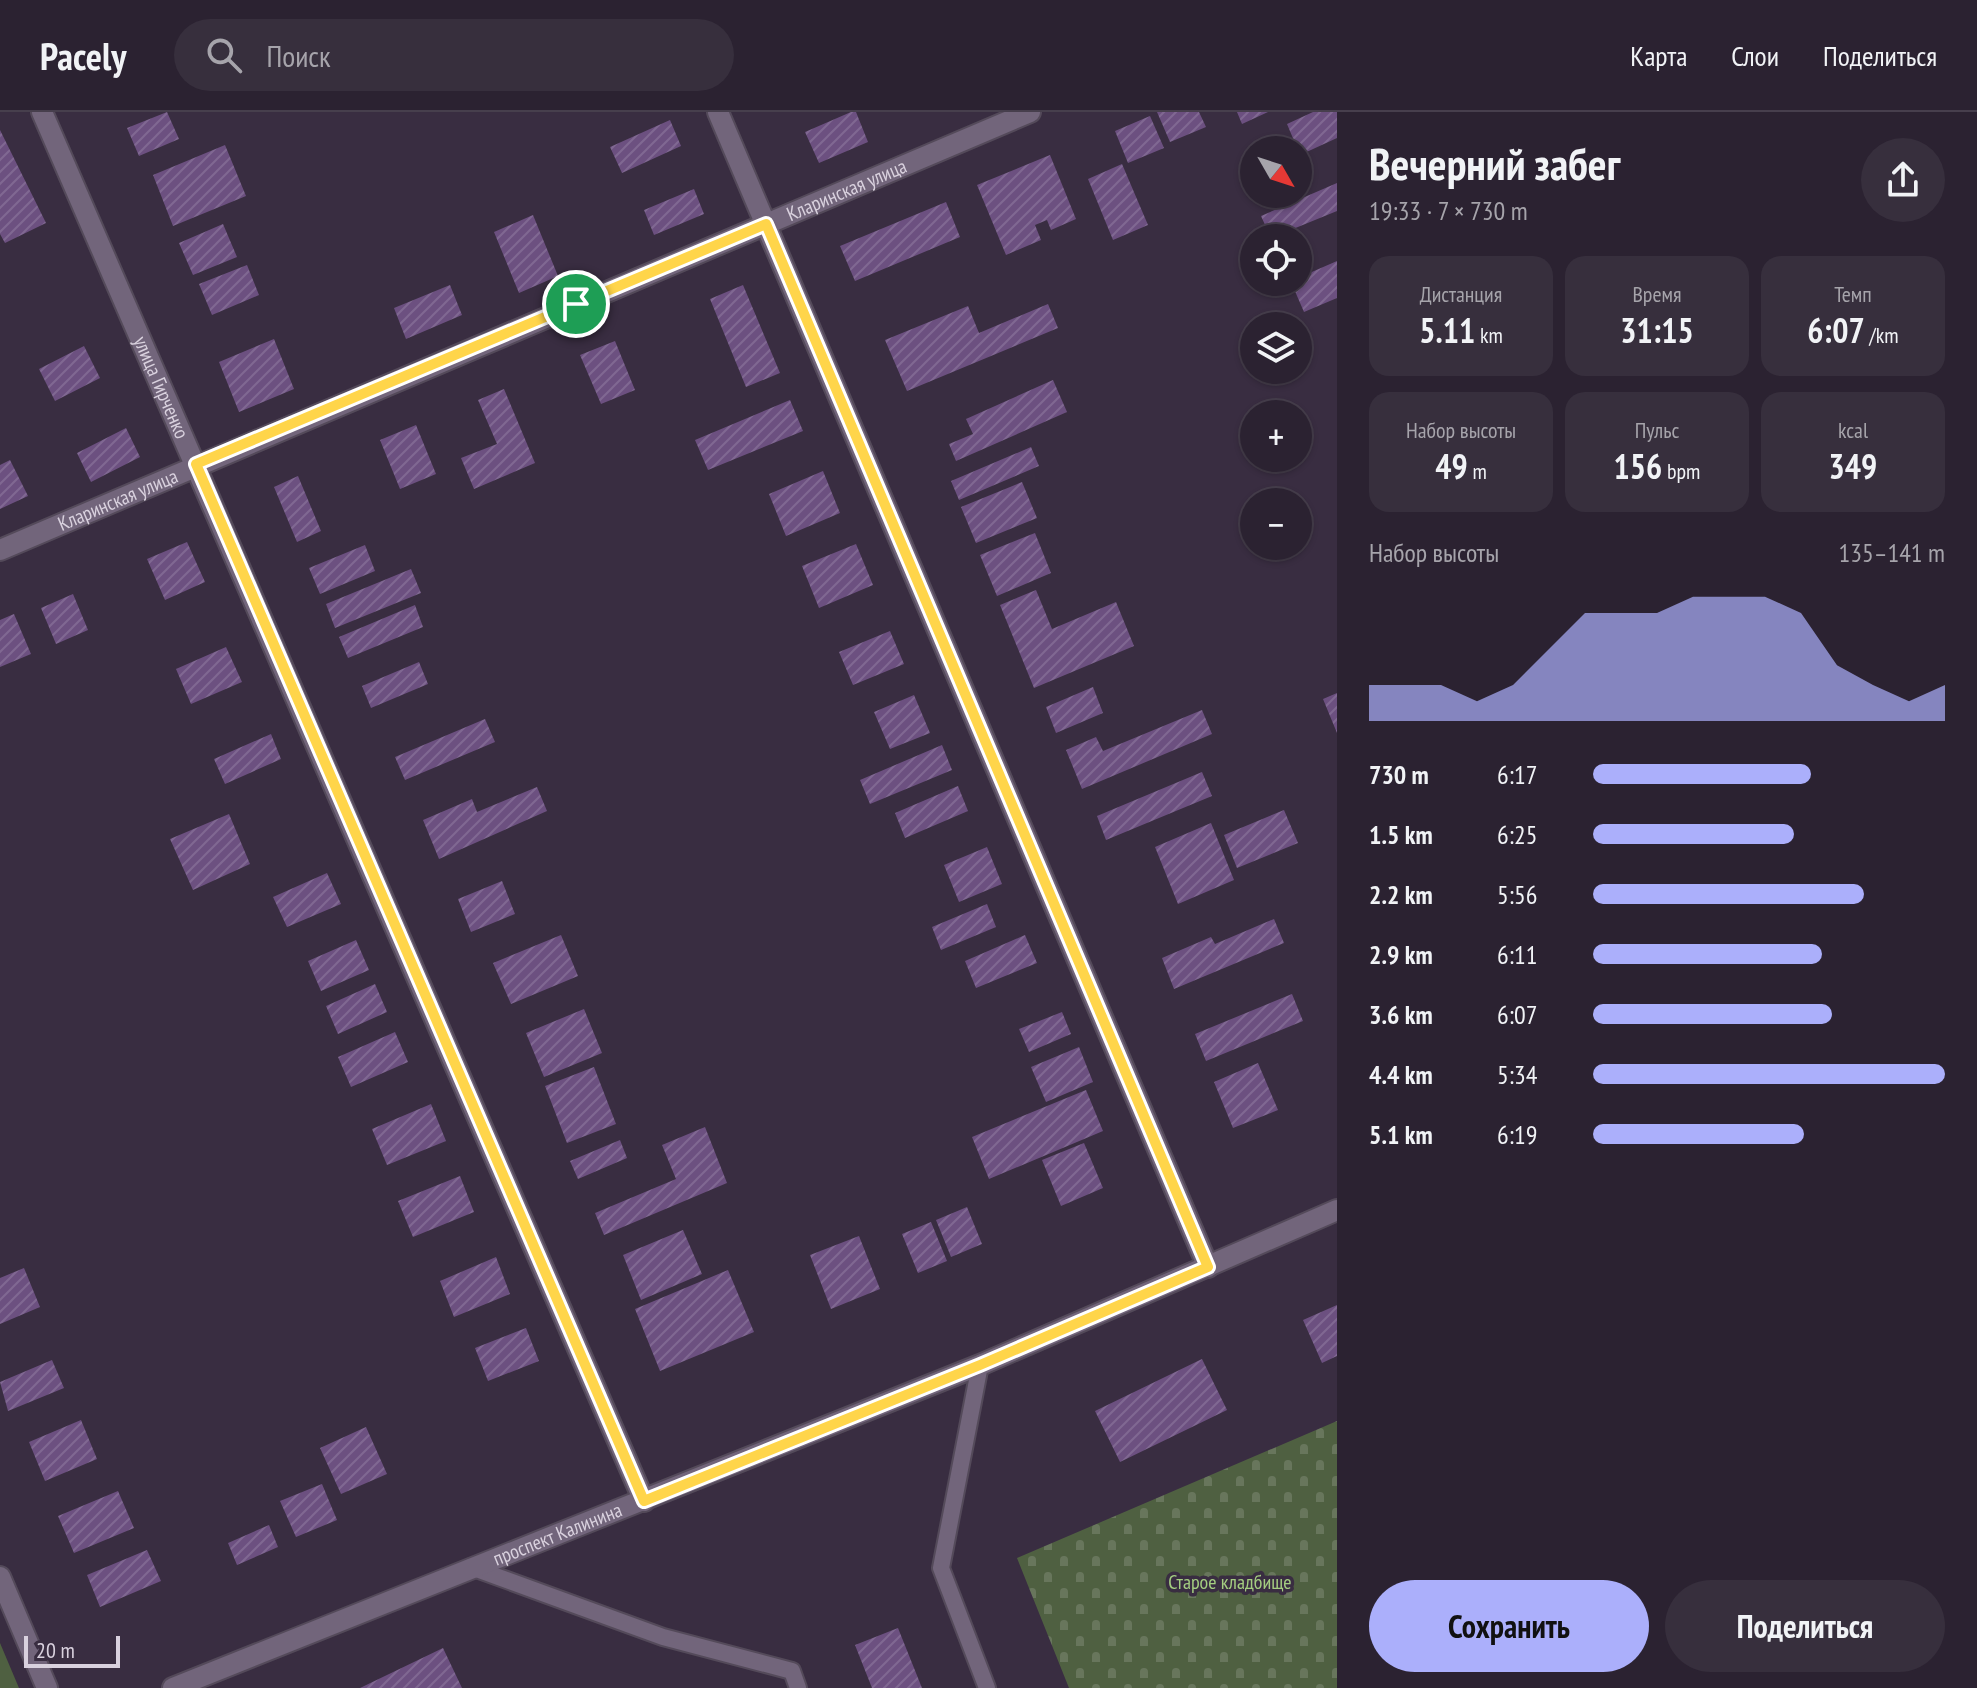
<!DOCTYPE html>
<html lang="ru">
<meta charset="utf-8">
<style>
body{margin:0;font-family:"PT Sans Narrow",sans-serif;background:#372f3d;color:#f1f3f6;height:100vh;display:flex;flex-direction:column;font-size:30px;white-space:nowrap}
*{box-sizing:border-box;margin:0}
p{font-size:26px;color:#a6a4ab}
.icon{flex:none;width:44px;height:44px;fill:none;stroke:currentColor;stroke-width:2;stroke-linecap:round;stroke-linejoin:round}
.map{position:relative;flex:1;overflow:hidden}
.panel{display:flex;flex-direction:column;background:#2b2231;width:640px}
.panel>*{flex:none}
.needle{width:52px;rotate:129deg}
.tools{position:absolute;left:1240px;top:24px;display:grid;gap:16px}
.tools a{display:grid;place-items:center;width:72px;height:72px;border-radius:50%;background:#2b2231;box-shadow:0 2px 6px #0004,0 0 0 2px #473f4d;font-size:40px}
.scale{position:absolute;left:24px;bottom:20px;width:96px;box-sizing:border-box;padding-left:8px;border:4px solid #d9d1de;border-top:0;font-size:22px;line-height:28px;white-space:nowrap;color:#d9d1de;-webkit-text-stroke:6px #392d41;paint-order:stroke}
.pin{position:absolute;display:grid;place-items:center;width:68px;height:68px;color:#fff;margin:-34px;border:4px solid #fff;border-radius:50%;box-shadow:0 2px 8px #0007}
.round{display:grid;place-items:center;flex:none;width:84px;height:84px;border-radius:42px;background:#372f3d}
.summary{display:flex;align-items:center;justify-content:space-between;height:136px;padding:0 32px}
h1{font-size:44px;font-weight:600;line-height:60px}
.metrics{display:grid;grid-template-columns:repeat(3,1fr);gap:12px;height:136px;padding:8px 32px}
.metrics div{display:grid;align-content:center;border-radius:20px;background:#372f3d;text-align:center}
.metrics b{font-size:34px;font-weight:600}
.metrics small{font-size:22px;font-weight:400}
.metrics p{font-size:22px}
.chart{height:224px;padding:16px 32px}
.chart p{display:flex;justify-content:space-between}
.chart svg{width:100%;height:144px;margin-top:8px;fill:#abaffb;opacity:.7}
.action{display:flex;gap:16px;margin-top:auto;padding:16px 32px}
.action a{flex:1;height:92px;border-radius:48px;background:#abaffb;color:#111;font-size:32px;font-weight:600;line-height:92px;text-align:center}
.action a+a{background:#372f3d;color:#f1f3f6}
ul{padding:0 32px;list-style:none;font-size:26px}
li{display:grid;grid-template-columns:128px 96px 1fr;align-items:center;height:60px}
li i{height:20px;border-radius:10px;background:#abaffb}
header{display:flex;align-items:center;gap:48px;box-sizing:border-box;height:112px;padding:0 40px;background:#2b2231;border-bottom:2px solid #473f4d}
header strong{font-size:38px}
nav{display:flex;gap:44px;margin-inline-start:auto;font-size:28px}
.search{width:560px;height:72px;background:#372f3d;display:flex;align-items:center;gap:20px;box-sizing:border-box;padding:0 28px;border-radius:44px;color:#a6a4ab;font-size:30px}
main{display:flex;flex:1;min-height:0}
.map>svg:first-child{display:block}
</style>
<header>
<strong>Pacely</strong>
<div class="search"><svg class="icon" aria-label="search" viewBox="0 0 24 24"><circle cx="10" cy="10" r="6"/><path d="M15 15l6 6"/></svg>Поиск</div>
<nav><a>Карта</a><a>Слои</a><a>Поделиться</a></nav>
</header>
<main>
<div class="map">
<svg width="1337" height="1576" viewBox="0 0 1337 1576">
<defs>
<pattern id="cemetery-stones" width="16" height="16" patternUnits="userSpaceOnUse" patternTransform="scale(2)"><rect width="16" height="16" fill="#4f6041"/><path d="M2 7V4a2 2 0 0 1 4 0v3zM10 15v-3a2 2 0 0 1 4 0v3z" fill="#68765c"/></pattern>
<pattern id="building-hatch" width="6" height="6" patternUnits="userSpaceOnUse" patternTransform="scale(2)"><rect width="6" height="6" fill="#6c5080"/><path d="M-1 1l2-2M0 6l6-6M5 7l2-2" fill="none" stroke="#806892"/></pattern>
</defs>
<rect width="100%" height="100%" fill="#392d41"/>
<!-- grass -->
<path fill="#4f6041" d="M 0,1531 L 19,1576 L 0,1576 Z"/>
<!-- cemetery -->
<path fill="url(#cemetery-stones)" d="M 1337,1309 L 1337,1576 L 1069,1576 L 1017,1446 Z"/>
<!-- building -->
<path fill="url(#building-hatch)" d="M 167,0 L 179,27 L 139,44 L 127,16 Z
M 851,0 L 856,0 L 868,30 L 819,51 L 805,20 Z
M 1157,0 L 1199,0 L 1206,15 L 1170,30 Z
M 1237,0 L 1268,0 L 1242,12 Z
M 1313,0 L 1337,0 L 1337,26 L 1300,43 L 1287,12 Z
M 1150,4 L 1164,36 L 1128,51 L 1115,19 Z
M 670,8 L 681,34 L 622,61 L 610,35 Z
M 0,18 L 46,111 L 5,131 L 0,122 Z
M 225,33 L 246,84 L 173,114 L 153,63 Z
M 1050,43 L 1076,107 L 1051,118 L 1047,108 L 1035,113 L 1041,128 L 1006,143 L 977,73 Z
M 1122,52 L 1148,113 L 1113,128 L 1088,67 Z
M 1337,71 L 1337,99 L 1271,126 L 1261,104 Z
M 694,77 L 704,102 L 654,123 L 644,98 Z
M 946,90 L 960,125 L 855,169 L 840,134 Z
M 533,103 L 558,164 L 519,181 L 494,120 Z
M 223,112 L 237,145 L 193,163 L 179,131 Z
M 1337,149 L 1337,186 L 1304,200 L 1291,170 L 1298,170 L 1298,166 Z
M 247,153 L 259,183 L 212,203 L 199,172 Z
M 450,173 L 462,203 L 406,227 L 394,196 Z
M 743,173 L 780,261 L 746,275 L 710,187 Z
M 1048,192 L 1058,216 L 907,279 L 885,228 L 968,194 L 979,221 Z
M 274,227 L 294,277 L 239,300 L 219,250 Z
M 615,229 L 635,278 L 601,292 L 580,243 Z
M 84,234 L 100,266 L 55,289 L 39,257 Z
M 1053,268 L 1067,300 L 956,349 L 949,332 L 973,322 L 966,307 Z
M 504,277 L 535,351 L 474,377 L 461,346 L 497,332 L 478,288 Z
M 790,288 L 803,319 L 708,358 L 695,328 Z
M 416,313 L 436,362 L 400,377 L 380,328 Z
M 126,316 L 140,345 L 91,370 L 77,341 Z
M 1031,335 L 1039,354 L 959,388 L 951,369 Z
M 10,348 L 28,384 L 0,397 L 0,353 Z
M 823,359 L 840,401 L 786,424 L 769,382 Z
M 298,364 L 321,419 L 297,430 L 274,375 Z
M 1022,370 L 1037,406 L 976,431 L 961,395 Z
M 1035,421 L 1051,461 L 997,484 L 980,443 Z
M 187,430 L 205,470 L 165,488 L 147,447 Z
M 856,432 L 873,473 L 819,496 L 802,454 Z
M 365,433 L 375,459 L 320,482 L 309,456 Z
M 411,457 L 421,481 L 335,516 L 326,492 Z
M 1036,478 L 1052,517 L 1116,490 L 1134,534 L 1034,576 L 1000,493 Z
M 73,482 L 88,518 L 56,532 L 41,496 Z
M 415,493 L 423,515 L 348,546 L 339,525 Z
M 14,502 L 31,542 L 0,555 L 0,508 Z
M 890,519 L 904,552 L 853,573 L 839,540 Z
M 226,535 L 242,570 L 191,592 L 176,557 Z
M 419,550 L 428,572 L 371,596 L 362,574 Z
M 1093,575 L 1103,601 L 1056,621 L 1046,595 Z
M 1337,581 L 1337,621 L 1323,587 Z
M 914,583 L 930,621 L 890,637 L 874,600 Z
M 1202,598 L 1212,622 L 1082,677 L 1066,638 L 1096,625 L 1103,639 Z
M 485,607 L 495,630 L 405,668 L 395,645 Z
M 271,622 L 281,647 L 225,672 L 214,647 Z
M 942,633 L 952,658 L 870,692 L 860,668 Z
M 1202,660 L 1212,684 L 1106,728 L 1097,704 Z
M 958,674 L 968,699 L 905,726 L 895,701 Z
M 537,675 L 547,699 L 439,747 L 423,708 L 472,687 L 477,700 Z
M 1284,698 L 1298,731 L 1237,756 L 1224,723 Z
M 229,702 L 250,752 L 193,778 L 170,727 Z
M 1211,711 L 1234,768 L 1178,792 L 1155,735 Z
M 987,735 L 1002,772 L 959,790 L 944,753 Z
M 327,761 L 341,792 L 287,815 L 273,785 Z
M 502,769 L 515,802 L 471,820 L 458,787 Z
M 987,792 L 996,815 L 941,838 L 932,815 Z
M 1274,807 L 1284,831 L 1174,877 L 1162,846 L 1211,825 L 1215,832 Z
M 561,823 L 578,864 L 511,892 L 493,851 Z
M 1025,823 L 1037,851 L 976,876 L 965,849 Z
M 356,828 L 369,858 L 321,879 L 308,849 Z
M 375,872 L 387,900 L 338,922 L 326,894 Z
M 1292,882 L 1303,909 L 1206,949 L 1195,922 Z
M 584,897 L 602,941 L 544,965 L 526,921 Z
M 1062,900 L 1071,922 L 1029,940 L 1019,917 Z
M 395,920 L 408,950 L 351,975 L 338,945 Z
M 1079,935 L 1093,970 L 1046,990 L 1031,955 Z
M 1258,951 L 1278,998 L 1233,1016 L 1214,970 Z
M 594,955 L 616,1012 L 567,1031 L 545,974 Z
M 1086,978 L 1103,1019 L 989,1067 L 972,1025 Z
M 431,992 L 446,1029 L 387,1053 L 372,1017 Z
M 705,1015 L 727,1071 L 604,1123 L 595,1101 L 676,1067 L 662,1033 Z
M 620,1028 L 627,1046 L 578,1067 L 570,1049 Z
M 1084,1031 L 1103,1076 L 1061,1094 L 1042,1048 Z
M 460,1064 L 474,1100 L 413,1125 L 398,1089 Z
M 967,1095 L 982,1132 L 951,1145 L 936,1108 Z
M 931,1110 L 947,1149 L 918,1161 L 902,1122 Z
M 683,1118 L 702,1162 L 641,1188 L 623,1143 Z
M 859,1124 L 880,1177 L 831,1197 L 810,1143 Z
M 496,1145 L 510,1182 L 454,1205 L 440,1169 Z
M 24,1156 L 40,1195 L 0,1212 L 0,1166 Z
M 728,1158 L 754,1220 L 660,1259 L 635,1197 Z
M 1337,1193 L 1337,1244 L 1322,1251 L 1303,1208 Z
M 526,1216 L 539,1249 L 488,1269 L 475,1236 Z
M 1202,1247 L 1227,1298 L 1120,1350 L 1095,1299 Z
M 52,1248 L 64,1276 L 8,1299 L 0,1270 Z
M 81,1308 L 97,1347 L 45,1369 L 29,1330 Z
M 366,1315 L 387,1362 L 341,1382 L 320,1336 Z
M 322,1372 L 337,1408 L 296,1425 L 280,1389 Z
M 118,1379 L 134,1416 L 74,1441 L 58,1404 Z
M 269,1413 L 278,1435 L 237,1453 L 228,1431 Z
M 147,1438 L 161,1469 L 100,1495 L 87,1463 Z
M 898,1516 L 922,1576 L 872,1576 L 855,1533 Z
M 443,1536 L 462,1576 L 360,1576 Z"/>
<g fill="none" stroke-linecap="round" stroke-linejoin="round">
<defs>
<path id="service" d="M 980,1253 L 941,1456 L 987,1576
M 471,1455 L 663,1525 L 792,1559 L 798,1576"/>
<g id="minor">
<path id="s1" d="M 42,0 L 644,1389"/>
<path d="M 718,0 L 1208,1155"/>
<path id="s2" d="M 0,438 L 1030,0"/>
<path d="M 0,1465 L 47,1576"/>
<path id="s3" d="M 173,1576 L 980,1253 L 1337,1098"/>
</g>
</defs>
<!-- service casing -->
<use href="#service" stroke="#544a5a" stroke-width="20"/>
<!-- minor casing -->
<use href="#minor" stroke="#544a5a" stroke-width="24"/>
<!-- service -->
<use href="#service" stroke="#72657b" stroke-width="16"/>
<!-- minor -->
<use href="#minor" stroke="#72657b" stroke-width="20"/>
</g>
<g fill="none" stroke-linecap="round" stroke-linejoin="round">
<defs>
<path id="route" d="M 766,112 L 1208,1155 L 980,1253 L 644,1389 L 196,352 Z"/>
</defs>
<!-- route casing -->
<use href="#route" stroke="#fff" stroke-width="16"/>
<!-- route -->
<use href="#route" stroke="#ffd54a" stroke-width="10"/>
</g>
<g text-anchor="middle" stroke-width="7" stroke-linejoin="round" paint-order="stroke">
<!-- street labels -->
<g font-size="20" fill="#d9d1de" stroke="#392d41">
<text dy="7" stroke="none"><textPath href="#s2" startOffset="920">Кларинская улица</textPath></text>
<text dy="7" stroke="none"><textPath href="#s1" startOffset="300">улица Гирченко</textPath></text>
<text dy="7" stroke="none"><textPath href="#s2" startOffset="128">Кларинская улица</textPath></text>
<text dy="7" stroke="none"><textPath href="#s3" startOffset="414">проспект Калинина</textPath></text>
</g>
<!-- park labels -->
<g font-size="20" fill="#a4ce81" stroke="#392d41">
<text x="1230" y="1477">Старое кладбище</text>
</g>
</g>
</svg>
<div class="tools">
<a><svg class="needle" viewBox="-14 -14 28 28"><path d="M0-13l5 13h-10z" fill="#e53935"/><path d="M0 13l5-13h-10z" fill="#a6a4ab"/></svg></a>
<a><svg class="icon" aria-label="locate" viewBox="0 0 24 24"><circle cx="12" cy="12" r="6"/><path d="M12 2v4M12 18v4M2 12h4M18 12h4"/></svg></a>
<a><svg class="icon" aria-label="layers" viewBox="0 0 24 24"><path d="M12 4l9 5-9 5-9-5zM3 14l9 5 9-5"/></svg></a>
<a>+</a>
<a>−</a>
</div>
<div class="scale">20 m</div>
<div class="pin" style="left:576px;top:192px;background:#1e9e55"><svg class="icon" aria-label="arrive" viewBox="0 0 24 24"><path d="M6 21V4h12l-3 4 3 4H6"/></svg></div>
</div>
<section class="panel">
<div class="summary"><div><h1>Вечерний забег</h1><p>19:33 · 7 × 730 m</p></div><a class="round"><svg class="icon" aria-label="share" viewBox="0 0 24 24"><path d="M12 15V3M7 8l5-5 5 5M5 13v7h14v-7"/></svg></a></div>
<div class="metrics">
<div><p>Дистанция</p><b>5.11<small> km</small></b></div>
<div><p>Время</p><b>31:15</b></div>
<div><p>Темп</p><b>6:07<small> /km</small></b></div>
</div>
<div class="metrics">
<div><p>Набор высоты</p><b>49<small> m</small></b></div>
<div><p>Пульс</p><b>156<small> bpm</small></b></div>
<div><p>kcal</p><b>349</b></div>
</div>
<div class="chart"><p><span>Набор высоты</span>135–141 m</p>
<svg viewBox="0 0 160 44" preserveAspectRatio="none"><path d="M0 44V33L10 33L20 33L30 38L40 33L50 22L60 11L70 11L80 11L90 6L100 6L110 6L120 11L130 27L140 33L150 38L160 33V44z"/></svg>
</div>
<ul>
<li><b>730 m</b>6:17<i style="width:62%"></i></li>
<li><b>1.5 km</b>6:25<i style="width:57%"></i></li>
<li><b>2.2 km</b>5:56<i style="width:77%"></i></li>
<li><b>2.9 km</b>6:11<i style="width:65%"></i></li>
<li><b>3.6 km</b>6:07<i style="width:68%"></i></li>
<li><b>4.4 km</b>5:34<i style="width:100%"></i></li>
<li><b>5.1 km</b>6:19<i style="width:60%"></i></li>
</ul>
<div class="action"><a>Сохранить</a><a>Поделиться</a></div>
</section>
</main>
